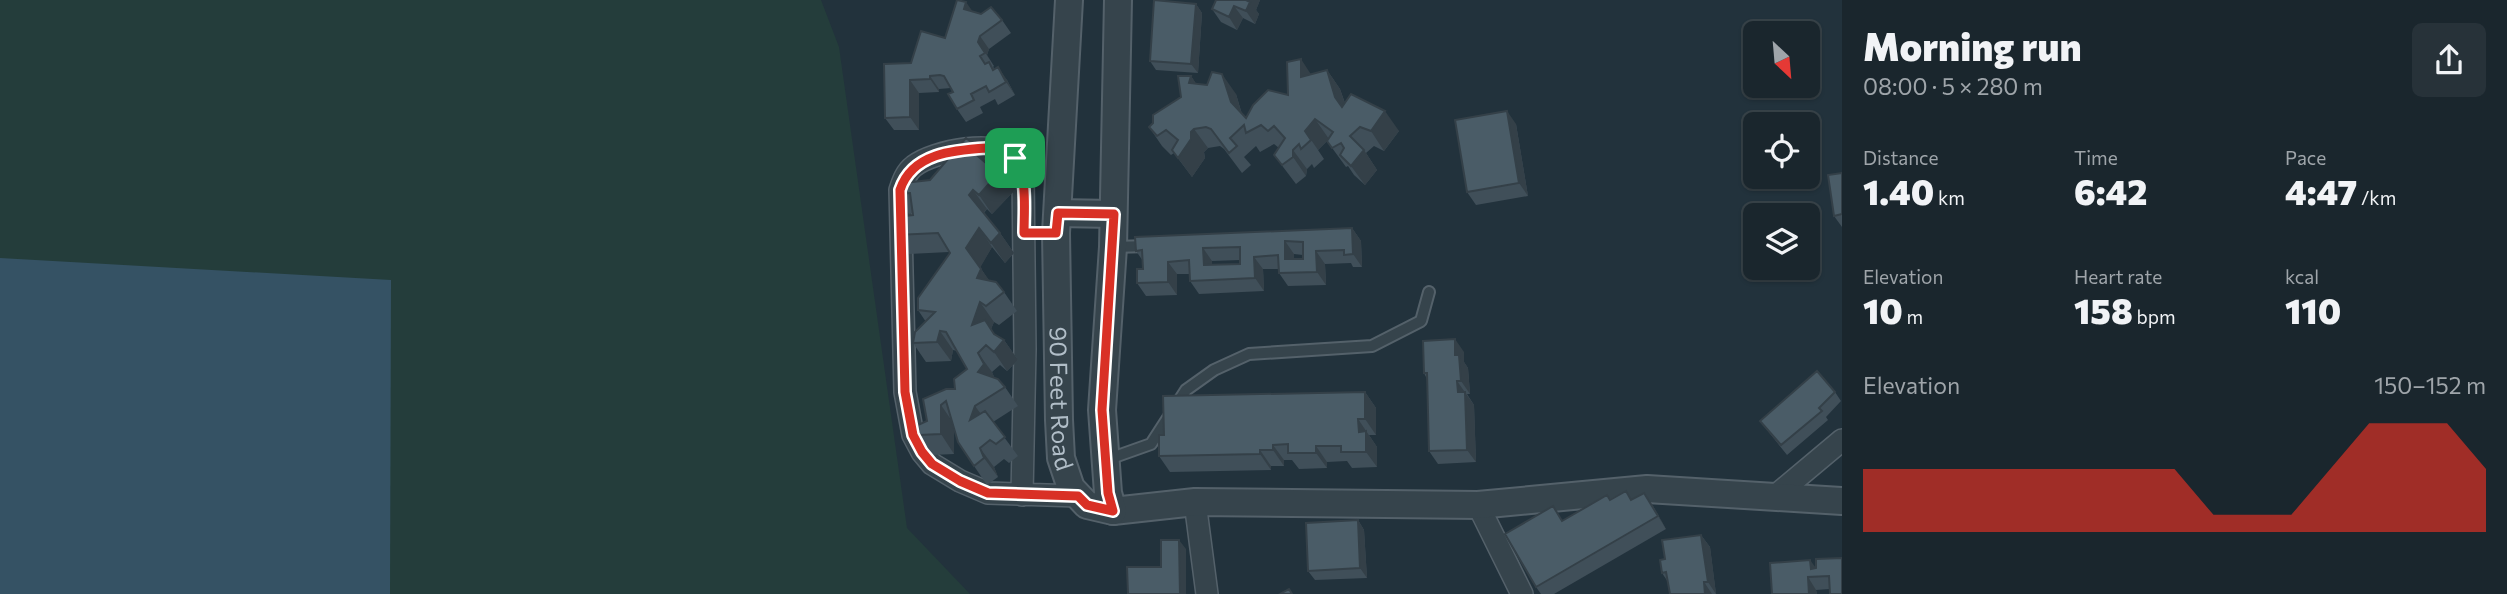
<!DOCTYPE html>
<meta charset="utf-8">
<style>
body{margin:0;font-family:Commissioner,sans-serif;background:#273239;color:#f1f3f6;height:100vh;display:flex;flex-direction:column;font-size:26px;white-space:nowrap}
*{box-sizing:border-box;margin:0}
p{font-size:23px;color:#9fa5aa}
.icon{flex:none;width:38px;height:38px;fill:none;stroke:currentColor;stroke-width:2;stroke-linecap:round;stroke-linejoin:round}
.map{position:relative;flex:1;overflow:hidden}
.details{display:flex;flex-direction:column;background:#1a262d;width:665px}
.details>*{flex:none}
.needle{width:46px;rotate:154deg}
.controls{position:absolute;left:1743px;top:21px;display:grid;gap:14px}
.controls a{display:grid;place-items:center;width:77px;height:77px;border-radius:10px;background:#1a262d;box-shadow:0 2px 5px #0004,0 0 0 2px #384349;font-size:35px}
.pin{position:absolute;display:grid;place-items:center;width:60px;height:60px;color:#fff;margin:-30px;border-radius:14px;box-shadow:0 4px 10px #0006}
.round{display:grid;place-items:center;flex:none;width:74px;height:74px;border-radius:10px;background:#273239}
.overview{display:flex;align-items:center;justify-content:space-between;height:119px;padding:0 21px}
h1{font-size:38px;font-weight:800;line-height:52px}
.metrics{display:grid;grid-template-columns:repeat(3,1fr);gap:10px;height:119px;padding:7px 21px}
.metrics div{display:grid;align-content:center}
.metrics b{font-size:35px;font-weight:800}
.metrics small{font-size:19px;font-weight:400}
.metrics p{font-size:19px}
.chart{height:196px;padding:14px 21px}
.chart p{display:flex;justify-content:space-between}
.chart svg{width:100%;height:126px;margin-top:7px;fill:#d93025;opacity:.7}
main{display:flex;flex:1;min-height:0}
.map>svg:first-child{display:block}
</style>
<main>
<div class="map">
<svg width="1842" height="594" viewBox="0 0 1842 594">
<rect width="100%" height="100%" fill="#22323c"/>
<!-- green -->
<path fill="#243d3b" d="M 0,0 L 821,0 L 839,47 L 907,528 L 970,594 L 0,594 Z"/>
<!-- water -->
<path fill="#355264" d="M 0,258 L 391,280 L 390,594 L 0,594 Z"/>
<g fill="none" stroke-linecap="round" stroke-linejoin="round">
<defs>
<path id="service" d="M 1113,247 L 1149,246
M 1106,460 L 1151,444 L 1186,390 L 1214,370 L 1249,354 L 1372,346 L 1421,321 L 1429,292"/>
<path id="minor" d="M 1022,495 L 1025,349 L 1023,174 C 1020,169 1018,163 1015,159 C 998,138 933,151 914,166 C 906,172 903,181 900,190 L 905,392 L 913,435 L 922,452 L 932,464 L 960,481 L 988,493 L 1078,496
M 1774,497 L 1842,440
M 1195,502 L 1207,594
M 1478,505 L 1522,594"/>
<g id="tertiary">
<path id="s1" d="M 1069,0 L 1056,233 L 1059,420 L 1061,458 L 1071,488 L 1087,505 L 1113,511 L 1195,502 L 1478,505 L 1647,489 L 1842,501"/>
<path d="M 1058,213 L 1113,214"/>
<path d="M 1113,511 L 1108,493 L 1102,410 L 1113,247 L 1118,0"/>
</g>
</defs>
<!-- service casing -->
<use href="#service" stroke="#54616a" stroke-width="14"/>
<!-- minor casing -->
<use href="#minor" stroke="#54616a" stroke-width="24"/>
<!-- tertiary casing -->
<use href="#tertiary" stroke="#54616a" stroke-width="30"/>
<!-- service -->
<use href="#service" stroke="#36444c" stroke-width="10"/>
<!-- minor -->
<use href="#minor" stroke="#36444c" stroke-width="21"/>
<!-- tertiary -->
<use href="#tertiary" stroke="#36444c" stroke-width="26"/>
</g>
<!-- wall -->
<path fill="#404f59" fill-rule="evenodd" d="M 1216,0 L 1260,0 L 1256,10 L 1259,14 L 1255,24 L 1243,18 L 1237,30 L 1221,22 L 1212,9 Z
M 1196,4 L 1202,13 L 1198,73 L 1156,70 L 1150,61 Z
M 973,12 L 1002,20 L 1011,33 L 989,49 L 987,55 L 994,66 L 993,67 L 1007,80 L 1015,95 L 998,105 L 995,99 L 980,107 L 983,113 L 966,122 L 957,109 L 953,92 L 951,88 L 939,89 L 939,92 L 919,93 L 919,130 L 894,130 L 885,118 L 911,63 L 945,38 Z
M 1327,70 L 1340,89 L 1345,103 L 1399,131 L 1384,151 L 1374,146 L 1366,153 L 1377,170 L 1365,185 L 1354,175 L 1348,166 L 1346,167 L 1327,141 L 1328,140 L 1318,150 L 1324,159 L 1314,168 L 1312,164 L 1307,169 L 1306,176 L 1296,184 L 1274,155 L 1279,148 L 1274,144 L 1260,152 L 1256,146 L 1244,157 L 1251,165 L 1242,173 L 1224,149 L 1220,146 L 1208,148 L 1204,152 L 1205,158 L 1192,177 L 1174,153 L 1171,155 L 1162,146 L 1149,127 L 1181,97 L 1191,76 L 1196,84 L 1236,94 L 1242,114 L 1246,118 L 1288,95 L 1311,74 Z
M 1516,124 L 1528,196 L 1476,205 L 1467,192 Z
M 988,164 L 1016,189 L 992,214 L 987,209 L 984,213 L 1000,233 L 1014,253 L 1005,263 L 992,247 L 980,267 L 989,281 L 1004,292 L 1017,311 L 999,325 L 994,322 L 991,329 L 994,334 L 1004,340 L 1018,360 L 1007,371 L 1000,365 L 992,372 L 994,377 L 1005,387 L 1018,406 L 993,422 L 1018,456 L 1009,463 L 1004,459 L 994,467 L 998,477 L 987,485 L 974,466 L 954,430 L 954,454 L 932,455 L 919,435 L 927,421 L 955,389 L 967,369 L 957,351 L 953,350 L 951,361 L 926,362 L 913,343 L 926,322 L 918,310 L 950,253 L 949,252 L 909,254 L 896,235 L 913,215 L 913,213 L 909,214 L 896,194 L 930,180 Z
M 1842,173 L 1842,227 L 1834,216 Z
M 1352,228 L 1361,241 L 1362,267 L 1353,267 L 1351,263 L 1325,264 L 1326,285 L 1288,286 L 1279,273 L 1279,269 L 1263,269 L 1264,291 L 1199,294 L 1190,281 L 1189,274 L 1177,274 L 1177,295 L 1146,296 L 1137,283 L 1143,269 L 1143,261 L 1136,251 ZM 1294,254 L 1303,255 L 1303,259 L 1294,259 ZM 1240,260 L 1240,264 L 1212,265 L 1212,261 Z
M 1464,352 L 1464,362 L 1468,368 L 1470,394 L 1467,394 L 1474,405 L 1476,462 L 1438,464 L 1429,451 L 1427,379 L 1424,373 Z
M 1365,392 L 1376,408 L 1376,435 L 1369,435 L 1377,447 L 1377,467 L 1352,468 L 1347,461 L 1327,462 L 1327,468 L 1299,469 L 1292,460 L 1284,460 L 1284,466 L 1271,466 L 1271,470 L 1170,472 L 1159,456 L 1164,435 Z
M 1835,392 L 1841,401 L 1826,417 L 1828,420 L 1787,455 L 1760,421 Z
M 1626,491 L 1632,500 L 1653,506 L 1666,529 L 1554,594 L 1541,594 L 1536,587 L 1610,499 Z
M 1358,520 L 1364,530 L 1367,578 L 1315,580 L 1308,571 Z
M 1701,535 L 1710,547 L 1716,594 L 1670,594 L 1668,582 L 1662,573 L 1665,559 Z
M 1842,558 L 1830,589 L 1816,590 L 1817,594 L 1772,594 L 1816,568 Z"/>
<!-- shaded-wall -->
<path fill="#344048" d="M 1246,0 L 1260,0 L 1256,10 L 1259,14 L 1255,24 L 1246,11 Z
M 966,2 L 975,15 L 964,9 Z
M 1196,4 L 1202,13 L 1198,73 L 1191,64 Z
M 1234,6 L 1243,18 L 1237,30 L 1229,17 Z
M 980,36 L 989,49 L 987,55 L 994,66 L 978,42 Z
M 1301,59 L 1314,79 L 1301,77 Z
M 998,67 L 1007,80 L 1015,95 L 1006,82 Z
M 1327,70 L 1340,89 L 1349,116 L 1335,97 Z
M 1222,74 L 1236,94 L 1244,122 L 1231,102 Z
M 930,76 L 939,89 L 939,92 L 930,79 Z
M 1191,76 L 1204,95 L 1189,83 Z
M 910,80 L 919,93 L 919,130 L 910,117 Z
M 1385,111 L 1399,131 L 1384,151 L 1371,131 Z
M 1507,111 L 1516,124 L 1528,196 L 1519,183 Z
M 1315,119 L 1329,139 L 1318,150 L 1305,131 Z
M 1194,129 L 1208,148 L 1204,152 L 1205,158 L 1192,177 L 1178,158 L 1191,132 Z
M 976,146 L 989,166 L 972,151 Z
M 1293,150 L 1307,169 L 1306,176 L 1293,157 Z
M 1364,150 L 1377,170 L 1365,185 L 1351,166 Z
M 1002,169 L 1016,189 L 992,214 L 979,195 Z
M 973,190 L 987,209 L 982,214 L 969,195 Z
M 979,228 L 992,247 L 980,268 L 966,248 Z
M 1352,228 L 1361,241 L 1362,267 L 1353,254 Z
M 1000,233 L 1014,253 L 1005,263 L 991,243 Z
M 1285,241 L 1294,254 L 1294,272 L 1285,259 Z
M 1203,248 L 1212,261 L 1213,278 L 1204,265 Z
M 1316,251 L 1325,264 L 1326,285 L 1317,272 Z
M 1254,257 L 1263,269 L 1264,291 L 1255,278 Z
M 1168,262 L 1177,274 L 1177,295 L 1168,282 Z
M 981,269 L 995,288 L 977,278 Z
M 980,302 L 994,322 L 985,344 L 972,325 Z
M 940,331 L 953,350 L 951,361 L 937,342 Z
M 1455,339 L 1464,352 L 1464,362 L 1468,368 L 1470,394 L 1461,381 L 1455,355 Z
M 1004,340 L 1018,360 L 1007,371 L 994,352 Z
M 978,353 L 992,372 L 997,383 L 978,372 Z
M 1457,381 L 1474,405 L 1476,462 L 1467,450 L 1458,392 Z
M 1365,392 L 1376,408 L 1376,435 L 1365,419 Z
M 941,405 L 954,424 L 954,454 L 941,434 Z
M 975,406 L 989,425 L 970,420 Z
M 1358,419 L 1377,447 L 1377,467 L 1366,452 L 1359,432 Z
M 1273,445 L 1284,460 L 1284,466 L 1273,450 Z
M 1316,446 L 1327,462 L 1327,468 L 1316,453 Z
M 980,448 L 994,467 L 998,477 L 984,458 Z
M 1260,450 L 1271,466 L 1271,470 L 1260,454 Z
M 1644,493 L 1653,506 L 1666,529 L 1658,516 Z
M 1358,520 L 1364,530 L 1367,578 L 1360,568 Z
M 1701,535 L 1710,547 L 1716,594 L 1708,582 Z
M 1179,540 L 1186,549 L 1186,594 L 1180,594 Z
M 1810,560 L 1819,572 L 1811,569 Z
M 1808,577 L 1816,590 L 1817,594 L 1809,594 Z
M 1704,582 L 1712,594 L 1705,594 Z"/>
<!-- building -->
<path fill="#4a5c67" stroke="#344048" stroke-width="2" fill-rule="evenodd" d="M 957,0 L 966,2 L 964,9 L 981,14 L 991,7 L 1002,20 L 980,36 L 978,42 L 985,53 L 980,56 L 985,64 L 989,62 L 993,70 L 998,67 L 1006,82 L 989,92 L 986,86 L 971,94 L 974,100 L 957,109 L 948,94 L 953,92 L 944,76 L 940,75 L 930,76 L 930,79 L 910,80 L 910,117 L 885,118 L 884,64 L 911,63 L 921,31 L 945,38 Z
M 1154,0 L 1196,4 L 1191,64 L 1150,61 Z
M 1216,0 L 1246,0 L 1250,2 L 1246,11 L 1234,6 L 1229,17 L 1212,9 Z
M 1301,59 L 1301,77 L 1327,70 L 1335,97 L 1342,107 L 1351,94 L 1385,111 L 1371,131 L 1360,127 L 1350,136 L 1364,150 L 1351,166 L 1340,155 L 1344,148 L 1341,143 L 1332,148 L 1327,141 L 1333,132 L 1315,119 L 1305,131 L 1311,140 L 1301,149 L 1299,144 L 1293,150 L 1293,157 L 1282,165 L 1274,155 L 1285,138 L 1274,126 L 1268,131 L 1261,125 L 1246,133 L 1244,125 L 1230,138 L 1237,146 L 1229,153 L 1211,129 L 1206,127 L 1194,129 L 1191,132 L 1191,139 L 1178,158 L 1172,150 L 1178,140 L 1166,130 L 1157,136 L 1149,127 L 1153,123 L 1153,115 L 1181,97 L 1178,76 L 1191,76 L 1189,83 L 1207,85 L 1212,72 L 1222,74 L 1231,102 L 1246,118 L 1253,105 L 1268,90 L 1288,95 L 1287,62 Z
M 1507,111 L 1519,183 L 1467,192 L 1455,120 Z
M 966,138 L 976,146 L 972,151 L 987,164 L 991,160 L 1002,169 L 979,195 L 973,190 L 969,195 L 1000,233 L 991,243 L 979,228 L 966,248 L 981,269 L 977,278 L 996,282 L 1004,292 L 986,306 L 980,302 L 972,325 L 985,320 L 994,334 L 1004,340 L 994,352 L 986,345 L 978,353 L 984,364 L 978,372 L 998,379 L 1005,387 L 975,406 L 970,420 L 985,411 L 1005,437 L 996,444 L 990,440 L 980,448 L 984,458 L 974,466 L 958,442 L 946,401 L 941,405 L 941,434 L 919,435 L 918,425 L 927,421 L 923,399 L 946,389 L 955,389 L 954,379 L 967,369 L 946,332 L 940,331 L 937,342 L 913,343 L 915,332 L 935,312 L 918,310 L 918,298 L 950,253 L 938,233 L 896,235 L 894,217 L 913,215 L 910,193 L 896,194 L 895,184 L 930,180 Z
M 1842,173 L 1842,214 L 1834,216 L 1828,175 Z
M 1352,228 L 1353,254 L 1344,255 L 1344,250 L 1316,251 L 1317,272 L 1279,273 L 1278,255 L 1254,257 L 1255,278 L 1190,281 L 1189,260 L 1168,262 L 1168,282 L 1137,283 L 1137,269 L 1143,269 L 1142,250 L 1136,251 L 1135,237 ZM 1285,241 L 1303,242 L 1303,259 L 1285,259 ZM 1240,247 L 1240,264 L 1204,265 L 1203,248 Z
M 1455,339 L 1455,355 L 1459,355 L 1461,381 L 1457,381 L 1458,392 L 1465,392 L 1467,450 L 1429,451 L 1427,373 L 1424,373 L 1423,341 Z
M 1817,371 L 1835,392 L 1819,408 L 1822,411 L 1781,445 L 1760,421 Z
M 1365,392 L 1365,419 L 1358,419 L 1359,432 L 1366,431 L 1366,452 L 1341,452 L 1341,446 L 1316,446 L 1316,453 L 1288,453 L 1288,444 L 1273,445 L 1273,450 L 1260,450 L 1260,454 L 1159,456 L 1159,435 L 1164,435 L 1163,396 Z
M 1626,491 L 1631,500 L 1644,493 L 1658,516 L 1536,587 L 1505,534 L 1553,506 L 1562,521 L 1607,495 L 1610,500 Z
M 1358,520 L 1360,568 L 1308,571 L 1306,523 Z
M 1701,535 L 1708,582 L 1704,582 L 1705,594 L 1670,594 L 1666,572 L 1662,573 L 1660,560 L 1665,559 L 1662,540 Z
M 1161,540 L 1179,540 L 1180,594 L 1128,594 L 1127,567 L 1161,567 Z
M 1842,558 L 1842,594 L 1830,594 L 1829,576 L 1808,577 L 1809,594 L 1772,594 L 1770,563 L 1810,560 L 1811,569 L 1816,568 L 1816,559 Z
M 1289,589 L 1292,594 L 1280,594 Z"/>
<g fill="none" stroke-linecap="round" stroke-linejoin="round">
<defs>
<path id="route" d="M 987,148 C 996,150 1006,150 1013,157 C 1028,171 1024,213 1024,233 L 1056,233 L 1058,213 L 1114,214 L 1102,410 L 1108,493 L 1113,511 L 1087,505 L 1078,496 L 988,493 L 960,481 L 932,464 L 922,452 L 913,435 L 905,392 L 900,190 C 912,153 954,150 987,148 Z"/>
</defs>
<!-- route casing -->
<use href="#route" stroke="#fff" stroke-width="14"/>
<!-- route -->
<use href="#route" stroke="#d93025" stroke-width="9"/>
</g>
<g text-anchor="middle" stroke-width="5" stroke-linejoin="round" paint-order="stroke">
<!-- street labels -->
<g font-size="24" fill="#b1bec8" stroke="#1b2831">
<text dy="8" stroke="none"><textPath href="#s1" startOffset="399">90 Feet Road</textPath></text>
</g>
</g>
</svg>
<div class="controls">
<a><svg class="needle" viewBox="-14 -14 28 28"><path d="M0-13l5 13h-10z" fill="#e53935"/><path d="M0 13l5-13h-10z" fill="#9fa5aa"/></svg></a>
<a><svg class="icon" aria-label="locate" viewBox="0 0 24 24"><circle cx="12" cy="12" r="6"/><path d="M12 2v4M12 18v4M2 12h4M18 12h4"/></svg></a>
<a><svg class="icon" aria-label="layers" viewBox="0 0 24 24"><path d="M12 4l9 5-9 5-9-5zM3 14l9 5 9-5"/></svg></a>
</div>
<div class="pin" style="left:1015px;top:158px;background:#1e9e55"><svg class="icon" aria-label="arrive" viewBox="0 0 24 24"><path d="M6 21V4h12l-3 4 3 4H6"/></svg></div>
</div>
<section class="details">
<div class="overview"><div><h1>Morning run</h1><p>08:00 · 5 × 280 m</p></div><a class="round"><svg class="icon" aria-label="share" viewBox="0 0 24 24"><path d="M12 15V3M7 8l5-5 5 5M5 13v7h14v-7"/></svg></a></div>
<div class="metrics">
<div><p>Distance</p><b>1.40<small> km</small></b></div>
<div><p>Time</p><b>6:42</b></div>
<div><p>Pace</p><b>4:47<small> /km</small></b></div>
</div>
<div class="metrics">
<div><p>Elevation</p><b>10<small> m</small></b></div>
<div><p>Heart rate</p><b>158<small> bpm</small></b></div>
<div><p>kcal</p><b>110</b></div>
</div>
<div class="chart"><p><span>Elevation</span>150–152 m</p>
<svg viewBox="0 0 160 44" preserveAspectRatio="none"><path d="M0 44V22L10 22L20 22L30 22L40 22L50 22L60 22L70 22L80 22L90 38L100 38L110 38L120 22L130 6L140 6L150 6L160 22V44z"/></svg>
</div>
</section>
</main>
